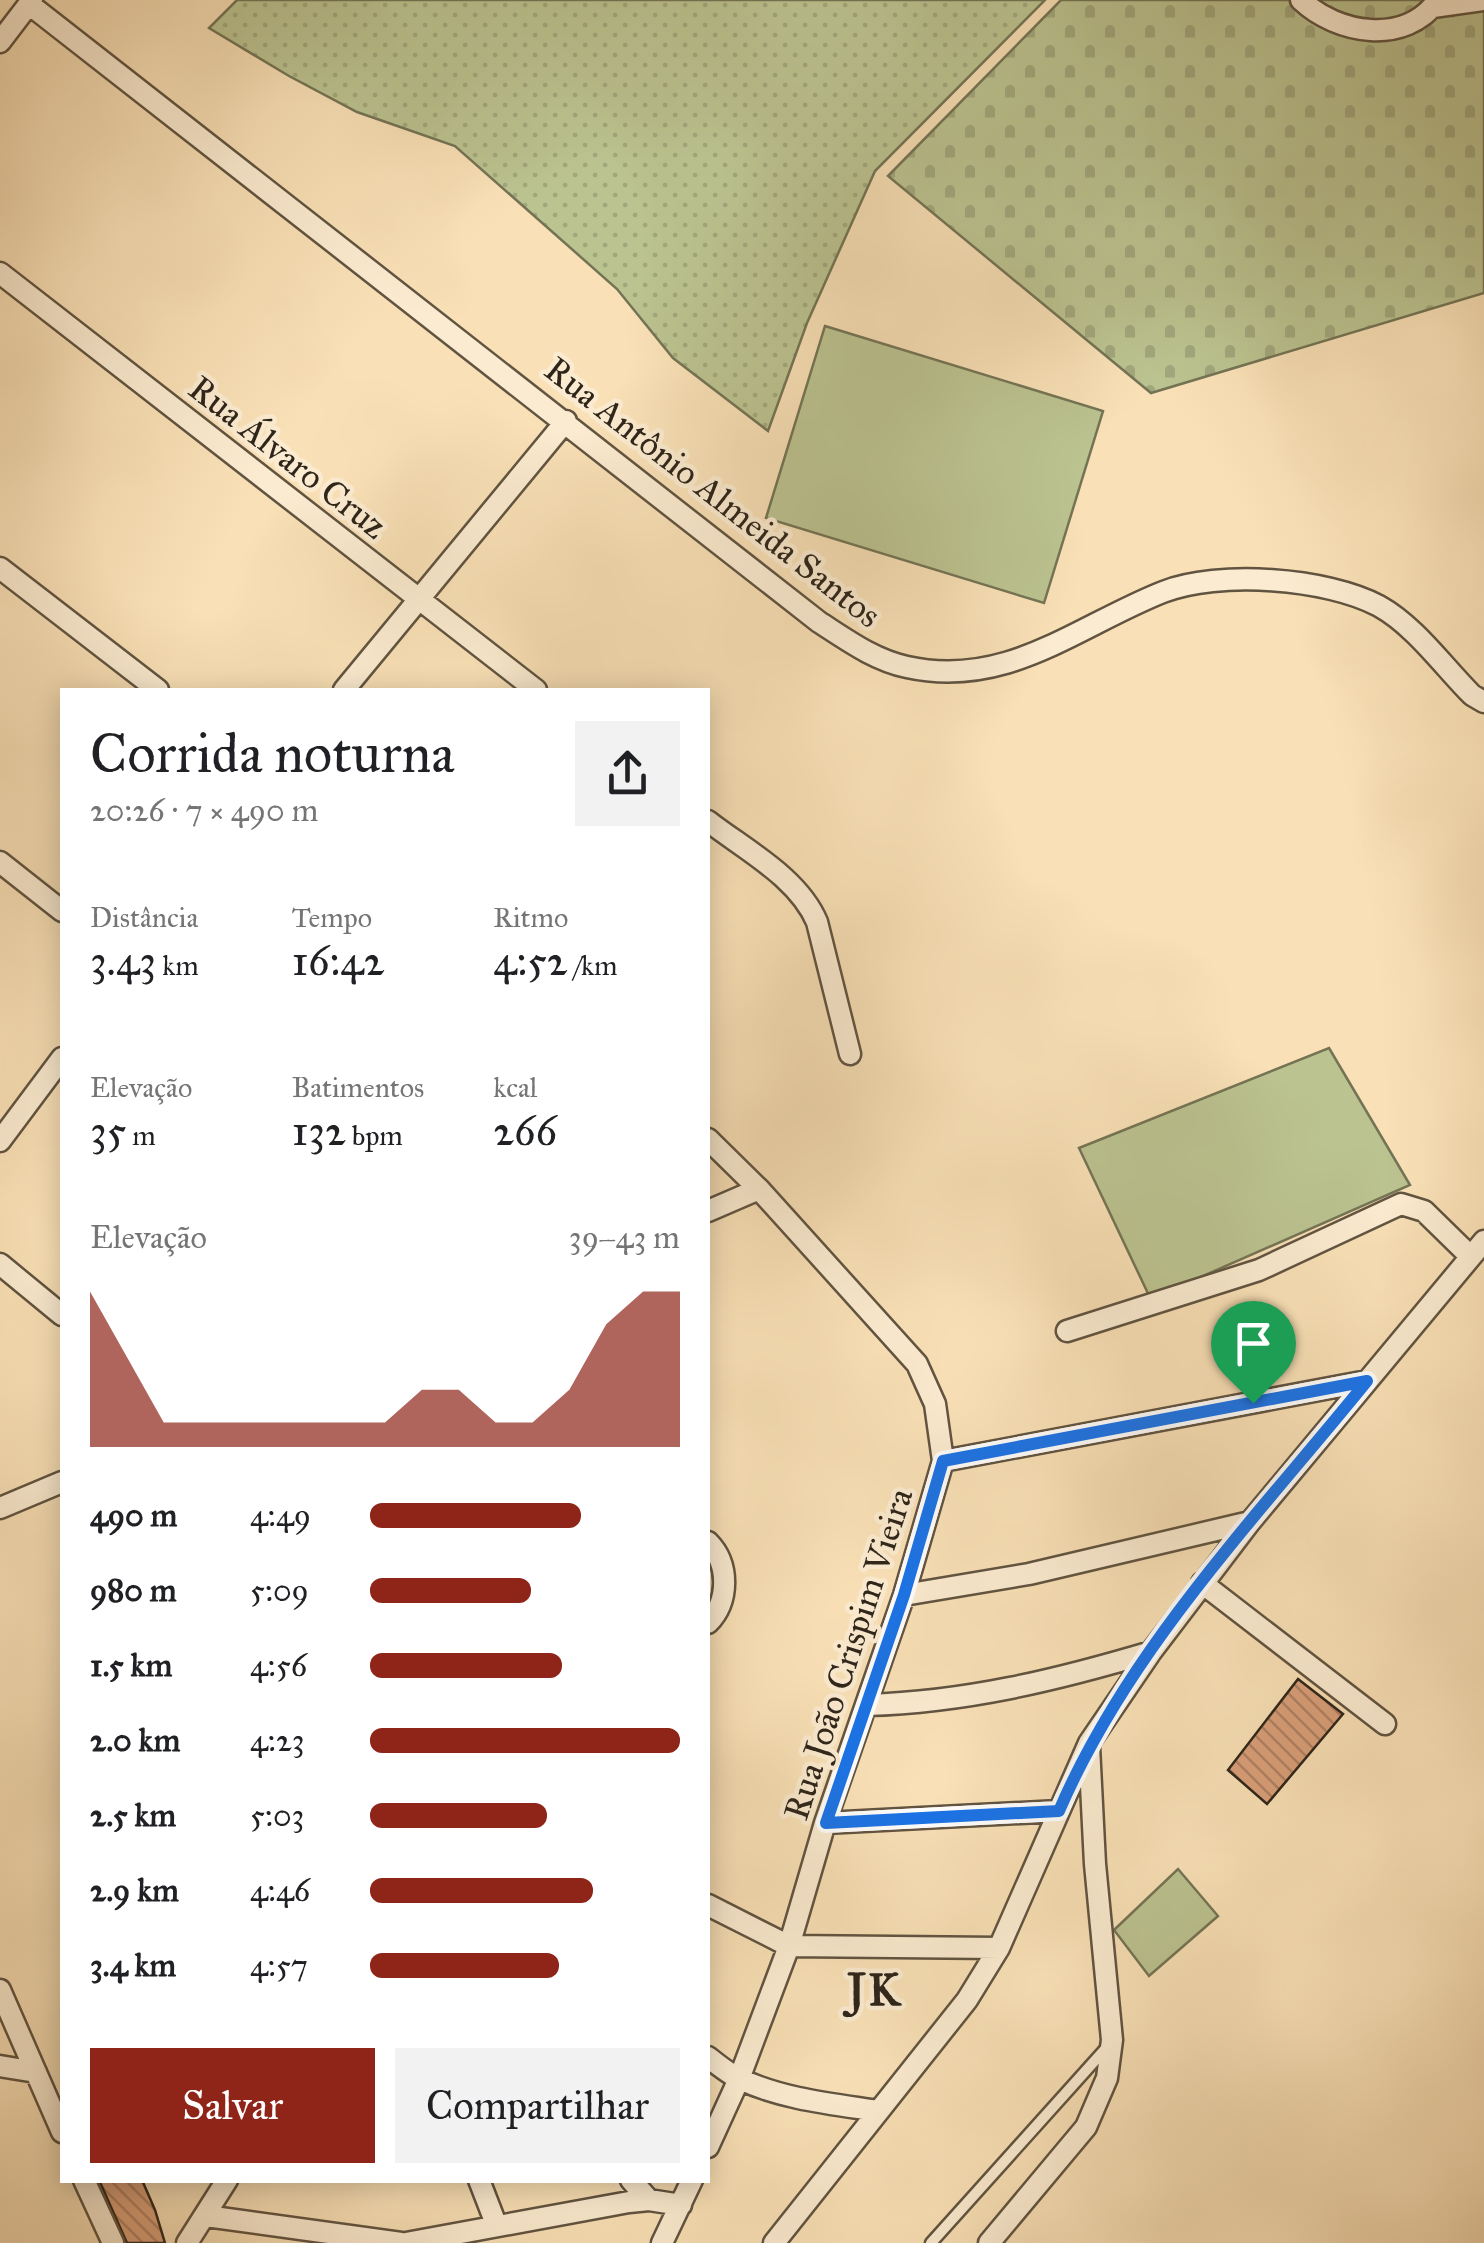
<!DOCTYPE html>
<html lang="pt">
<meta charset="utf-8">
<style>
body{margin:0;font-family:"IM FELL Great Primer",serif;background:#f2f2f2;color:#202124;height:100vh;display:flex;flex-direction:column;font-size:38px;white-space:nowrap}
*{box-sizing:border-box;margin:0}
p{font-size:32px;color:#757577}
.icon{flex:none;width:55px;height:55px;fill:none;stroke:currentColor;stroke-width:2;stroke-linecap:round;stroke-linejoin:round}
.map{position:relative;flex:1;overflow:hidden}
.sheet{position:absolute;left:60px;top:688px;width:650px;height:1495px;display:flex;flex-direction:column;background:#fff;border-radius:0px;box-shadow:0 5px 25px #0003}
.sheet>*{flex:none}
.pin{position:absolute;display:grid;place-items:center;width:85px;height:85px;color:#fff;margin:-102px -42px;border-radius:50% 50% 50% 0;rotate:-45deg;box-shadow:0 0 10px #0007}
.pin .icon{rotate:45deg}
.round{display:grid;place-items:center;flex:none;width:105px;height:105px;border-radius:0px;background:#f2f2f2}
.overview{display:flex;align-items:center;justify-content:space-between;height:170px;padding:0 30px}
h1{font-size:55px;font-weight:600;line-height:75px}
.stats{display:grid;grid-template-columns:repeat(3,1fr);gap:15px;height:170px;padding:10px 30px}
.stats div{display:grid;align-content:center}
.stats b{font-size:42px;font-weight:600}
.stats small{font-size:28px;font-weight:400}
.stats p{font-size:28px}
.chart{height:280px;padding:20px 30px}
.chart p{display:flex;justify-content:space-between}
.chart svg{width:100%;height:180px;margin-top:10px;fill:#8f2418;opacity:.7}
.primary-button{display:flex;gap:20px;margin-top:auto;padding:20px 30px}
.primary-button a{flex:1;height:115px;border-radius:0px;background:#8f2418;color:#fff;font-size:40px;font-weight:600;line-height:115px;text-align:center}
.primary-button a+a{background:#f2f2f2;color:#202124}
ul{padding:0 30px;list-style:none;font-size:32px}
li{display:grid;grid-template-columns:160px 120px 1fr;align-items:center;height:75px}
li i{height:25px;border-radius:12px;background:#8f2418}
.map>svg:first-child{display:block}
</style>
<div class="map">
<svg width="1484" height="2243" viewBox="0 0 1484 2243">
<defs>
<pattern id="cemetery-stones" width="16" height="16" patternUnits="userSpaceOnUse" patternTransform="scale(2.5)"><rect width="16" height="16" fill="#bbc390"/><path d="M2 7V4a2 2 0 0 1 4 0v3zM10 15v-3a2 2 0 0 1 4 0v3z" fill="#a1a77c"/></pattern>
<pattern id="park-dots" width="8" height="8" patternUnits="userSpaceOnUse" patternTransform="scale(2.5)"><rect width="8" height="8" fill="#bbc390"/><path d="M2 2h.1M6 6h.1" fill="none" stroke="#a1a77c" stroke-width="1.8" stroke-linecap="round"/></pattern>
<pattern id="building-back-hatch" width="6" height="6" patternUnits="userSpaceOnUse" patternTransform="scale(2.5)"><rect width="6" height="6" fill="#d99f79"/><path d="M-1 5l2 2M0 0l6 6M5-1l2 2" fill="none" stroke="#b08162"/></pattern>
</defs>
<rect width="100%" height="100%" fill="#f9e0b6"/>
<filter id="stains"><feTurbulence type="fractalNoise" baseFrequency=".002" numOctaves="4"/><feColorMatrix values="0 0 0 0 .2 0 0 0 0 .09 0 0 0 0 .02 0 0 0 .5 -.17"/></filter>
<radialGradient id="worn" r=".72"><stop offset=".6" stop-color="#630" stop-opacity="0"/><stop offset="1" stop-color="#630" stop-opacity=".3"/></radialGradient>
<!-- cemetery -->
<path fill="url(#cemetery-stones)" stroke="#747455" stroke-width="2.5" d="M 1061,0 L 1484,0 L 1484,293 L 1151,393 L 888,176 Z"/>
<!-- park -->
<path fill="url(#park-dots)" stroke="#747455" stroke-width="2.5" d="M 237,0 L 1045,0 L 875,171 L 807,323 L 768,431 L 673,358 L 617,289 L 455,146 L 357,112 L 289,76 L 209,28 Z"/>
<!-- pitch -->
<path fill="#bbc390" stroke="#747455" stroke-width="2.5" d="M 825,326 L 1103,411 L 1044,603 L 766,518 Z
M 1329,1048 L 1410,1185 L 1187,1283 L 1153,1304 L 1079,1148 Z
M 1178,1869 L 1218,1916 L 1149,1976 L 1114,1930 Z"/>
<!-- building -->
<path fill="url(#building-back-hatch)" stroke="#2e251a" stroke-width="2.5" d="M 1298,1679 L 1343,1714 L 1267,1804 L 1228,1770 Z
M 99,2180 L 142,2180 L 155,2210 L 165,2243 L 127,2243 Z"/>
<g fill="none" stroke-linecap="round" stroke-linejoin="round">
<defs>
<path id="lane" d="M 931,2243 L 1108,2046"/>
<path id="street" d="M 1301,0 C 1337,34 1405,46 1438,0
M 29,4 L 819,622 C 847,640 874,660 907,667 C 1007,689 1077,626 1163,592 C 1218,570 1327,578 1379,606 C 1415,626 1443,666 1472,695 L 1484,702
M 1433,7 L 1484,0
M 0,42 L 32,0
M 0,273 L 536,690
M 0,568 L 158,690
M 344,690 L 566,421
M 708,821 C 745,850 798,877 817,922 L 850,1054
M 0,862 L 62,911
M 708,1139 L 759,1189 L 917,1364 L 935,1404 L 943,1461 L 904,1595 L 825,1823 L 789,1946 L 739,2079 L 708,2147
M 0,1141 L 62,1058
M 708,1211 L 759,1189
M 0,1264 L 62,1315
M 1067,1331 L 1259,1270 L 1401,1204 L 1424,1211 L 1470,1256
M 943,1461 L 1367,1381
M 0,1508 L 62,1482
M 708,1542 C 730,1564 729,1602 708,1623
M 1202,1583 L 1385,1724
M 904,1595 L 1029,1574 L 1250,1522
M 867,1705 C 966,1702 1057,1680 1151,1652
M 825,1823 L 1059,1811
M 708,1905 L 789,1946 L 999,1948
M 0,1990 L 62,2132
M 708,2057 C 718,2065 729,2074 740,2079 C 782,2099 832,2104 878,2111
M 0,2066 L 36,2072
M 84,2180 L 113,2243
M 479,2180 L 496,2224
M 631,2180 L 649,2200
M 206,2216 L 401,2243
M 187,2243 L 227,2180
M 406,2243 L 629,2202 L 649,2200 L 681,2205
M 662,2243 L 692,2180
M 774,2243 L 967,2000 L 999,1948 L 1089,1743 L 1151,1652 L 1250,1522 L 1484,1241
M 989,2243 L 1086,2127 L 1107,2078 L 1112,2040 L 1095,1864 L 1089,1746"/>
</defs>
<!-- lane casing -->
<use href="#lane" stroke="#615441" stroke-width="15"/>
<!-- street casing -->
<use href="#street" stroke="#615441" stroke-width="25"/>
<!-- lane -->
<use href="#lane" stroke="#fbebd0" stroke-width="10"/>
<!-- street -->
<use href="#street" stroke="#fbebd0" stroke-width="20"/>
</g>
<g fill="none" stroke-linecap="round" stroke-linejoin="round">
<defs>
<path id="route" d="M 1367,1381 C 1257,1517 1129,1648 1059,1811 L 826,1823 L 904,1595 L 943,1461 Z"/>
</defs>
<!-- route casing -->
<use href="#route" stroke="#fff" stroke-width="20"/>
<!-- route -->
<use href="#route" stroke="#1a73e8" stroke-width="12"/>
</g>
<g text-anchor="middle" stroke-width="9" stroke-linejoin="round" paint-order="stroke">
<!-- street labels -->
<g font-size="35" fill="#2e251a" stroke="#fbebd0">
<text transform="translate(288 457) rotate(38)" y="12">Rua Álvaro Cruz</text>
<text transform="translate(713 492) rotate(38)" y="12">Rua Antônio Almeida Santos</text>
<text transform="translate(848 1654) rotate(-72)" y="12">Rua João Crispim Vieira</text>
</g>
<!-- district labels -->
<g font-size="45" font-weight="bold" letter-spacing="2.5" fill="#2e251a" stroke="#fbebd0">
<text x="875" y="2005">JK</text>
</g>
</g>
<rect width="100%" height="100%" filter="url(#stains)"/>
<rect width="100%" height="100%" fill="url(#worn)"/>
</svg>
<div class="pin" style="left:1253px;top:1403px;background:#1e9e55"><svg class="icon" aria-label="arrive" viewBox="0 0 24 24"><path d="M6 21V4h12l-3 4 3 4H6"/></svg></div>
<section class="sheet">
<div class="overview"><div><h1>Corrida noturna</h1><p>20:26 · 7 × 490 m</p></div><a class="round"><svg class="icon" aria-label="share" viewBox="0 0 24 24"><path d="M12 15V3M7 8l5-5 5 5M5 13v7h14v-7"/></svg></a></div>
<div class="stats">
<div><p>Distância</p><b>3.43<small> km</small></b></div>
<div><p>Tempo</p><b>16:42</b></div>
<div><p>Ritmo</p><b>4:52<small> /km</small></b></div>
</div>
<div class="stats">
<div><p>Elevação</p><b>35<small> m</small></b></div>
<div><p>Batimentos</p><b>132<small> bpm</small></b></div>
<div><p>kcal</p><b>266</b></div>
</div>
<div class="chart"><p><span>Elevação</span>39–43 m</p>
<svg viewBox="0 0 160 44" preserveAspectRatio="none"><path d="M0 44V6L10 22L20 38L30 38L40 38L50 38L60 38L70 38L80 38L90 30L100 30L110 38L120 38L130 30L140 14L150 6L160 6V44z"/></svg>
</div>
<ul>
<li><b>490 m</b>4:49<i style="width:68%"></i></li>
<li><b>980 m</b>5:09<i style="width:52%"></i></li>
<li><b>1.5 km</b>4:56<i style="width:62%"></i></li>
<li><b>2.0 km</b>4:23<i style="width:100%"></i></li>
<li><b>2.5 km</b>5:03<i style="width:57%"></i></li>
<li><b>2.9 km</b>4:46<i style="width:72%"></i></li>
<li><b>3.4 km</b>4:57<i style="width:61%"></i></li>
</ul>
<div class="primary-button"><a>Salvar</a><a>Compartilhar</a></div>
</section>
</div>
